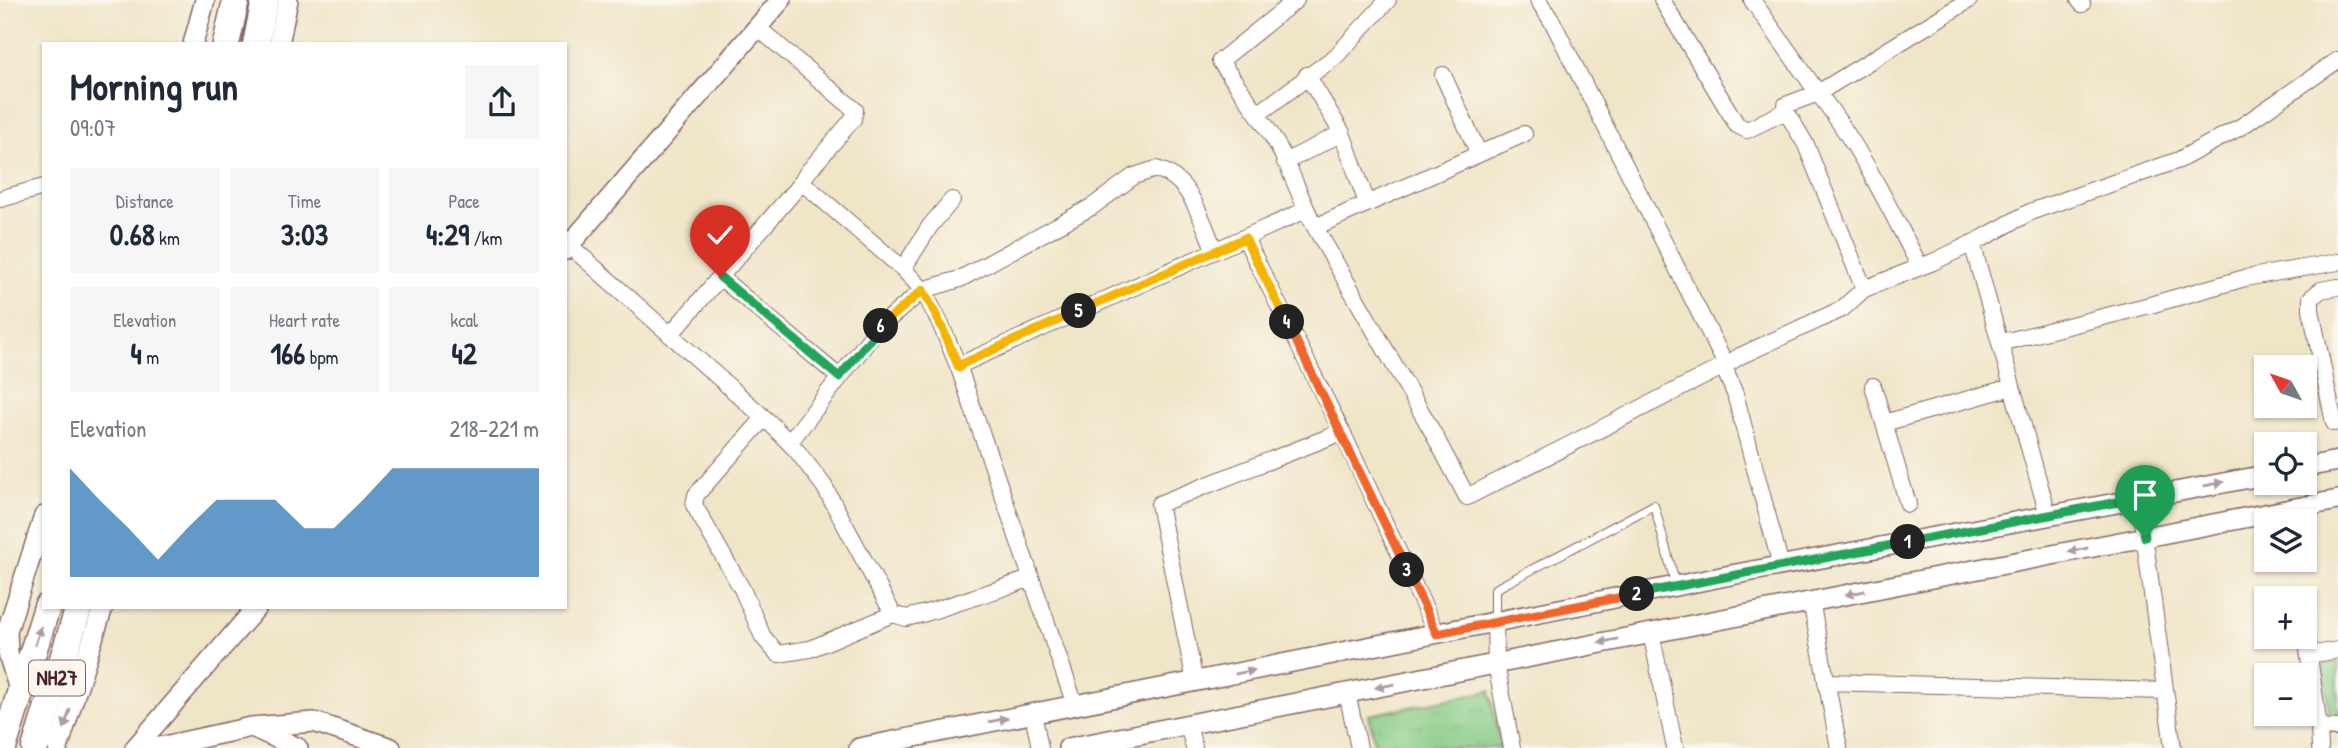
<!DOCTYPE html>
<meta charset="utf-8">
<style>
body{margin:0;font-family:"Patrick Hand",sans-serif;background:#f6f6f7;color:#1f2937;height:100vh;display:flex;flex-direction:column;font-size:26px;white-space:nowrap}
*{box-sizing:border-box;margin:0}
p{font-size:23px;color:#747a83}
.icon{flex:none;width:38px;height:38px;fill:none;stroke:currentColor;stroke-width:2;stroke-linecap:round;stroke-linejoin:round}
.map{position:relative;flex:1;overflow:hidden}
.details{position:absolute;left:42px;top:42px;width:525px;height:567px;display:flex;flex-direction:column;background:#fff;border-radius:0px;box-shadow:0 2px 5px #0004}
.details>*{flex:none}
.needle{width:46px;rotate:310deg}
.controls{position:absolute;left:2254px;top:355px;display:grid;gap:14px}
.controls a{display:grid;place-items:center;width:63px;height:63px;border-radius:0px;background:#fff;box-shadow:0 2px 5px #0004;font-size:35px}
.pin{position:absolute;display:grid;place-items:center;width:60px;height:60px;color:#fff;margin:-72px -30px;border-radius:50% 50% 50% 0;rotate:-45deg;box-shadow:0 0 7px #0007}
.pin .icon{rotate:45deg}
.km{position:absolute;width:35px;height:35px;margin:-18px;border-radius:50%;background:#222;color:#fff;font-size:19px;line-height:35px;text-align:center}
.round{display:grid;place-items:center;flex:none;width:74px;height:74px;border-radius:0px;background:#f6f6f7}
.summary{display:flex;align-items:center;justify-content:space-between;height:119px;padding:0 28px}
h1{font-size:38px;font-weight:700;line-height:52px}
.stats{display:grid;grid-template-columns:repeat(3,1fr);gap:10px;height:119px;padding:7px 28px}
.stats div{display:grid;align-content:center;border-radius:0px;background:#f6f6f7;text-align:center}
.stats b{font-size:30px;font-weight:700}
.stats small{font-size:19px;font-weight:400}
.stats p{font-size:19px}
.chart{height:196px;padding:14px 28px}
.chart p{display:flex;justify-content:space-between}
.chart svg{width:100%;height:126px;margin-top:7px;fill:#1f6fb2;opacity:.7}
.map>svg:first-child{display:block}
</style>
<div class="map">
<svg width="2338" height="748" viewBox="0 0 2338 748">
<defs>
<pattern id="park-tufts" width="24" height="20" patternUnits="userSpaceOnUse" patternTransform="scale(1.75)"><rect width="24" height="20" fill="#85cb85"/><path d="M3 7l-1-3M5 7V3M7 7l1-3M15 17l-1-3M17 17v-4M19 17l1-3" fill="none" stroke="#74ae73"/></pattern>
</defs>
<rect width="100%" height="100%" fill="#fbf7ec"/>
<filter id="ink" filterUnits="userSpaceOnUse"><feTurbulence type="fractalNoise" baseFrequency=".0143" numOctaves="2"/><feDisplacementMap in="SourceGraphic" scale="14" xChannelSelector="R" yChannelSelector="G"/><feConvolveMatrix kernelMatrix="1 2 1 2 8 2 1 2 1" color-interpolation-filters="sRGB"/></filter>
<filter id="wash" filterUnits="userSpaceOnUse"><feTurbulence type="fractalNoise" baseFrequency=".00686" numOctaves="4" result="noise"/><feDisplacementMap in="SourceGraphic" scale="28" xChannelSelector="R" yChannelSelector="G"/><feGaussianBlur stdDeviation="1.57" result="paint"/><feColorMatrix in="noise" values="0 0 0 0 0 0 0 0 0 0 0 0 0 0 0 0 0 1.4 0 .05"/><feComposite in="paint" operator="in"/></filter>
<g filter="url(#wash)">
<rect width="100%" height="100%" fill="#efe5c7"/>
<!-- park -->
<path fill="url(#park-tufts)" stroke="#687558" stroke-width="2" d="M 2338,661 L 2338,718 L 2330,718 L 2323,664 Z
M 1490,691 L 1501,748 L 1375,748 L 1369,715 Z"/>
</g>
<g filter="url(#ink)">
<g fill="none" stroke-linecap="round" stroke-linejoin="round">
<defs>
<path id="service" d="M 1495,620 L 1495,589 L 1654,505 L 1676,586"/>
<path id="minor" d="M 1296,0 L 1220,61 C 1243,94 1269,126 1286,162 C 1296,184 1304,206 1315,227 L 1524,134
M 1662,0 L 1737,125 L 1747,130 L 1786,111
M 1752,0 L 1818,93 L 1786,105 L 1786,111 L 1806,145 L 1864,289 L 1842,309 L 1740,356 L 1726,365 L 1727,375 L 1735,394 L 1781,566
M 2079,0 L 2082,4
M 757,27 L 855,110 L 853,119 L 807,173 L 802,182 L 903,269 L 923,290 L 941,325 L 959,368
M 1307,75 L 1342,133 L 1367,203
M 1443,75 L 1479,154
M 1258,114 L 1336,56 L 1388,0
M 1285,162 L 1342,133
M 0,199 L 44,187
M 1315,227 L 1431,429 L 1467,497 L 1726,365 L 1553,23 L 1538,0
M 1972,243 L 2048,515
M 569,245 L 770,423 L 797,451 L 824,486 L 893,614 L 906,618 L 926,613 L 1030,579
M 1920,267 C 1889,207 1860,146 1818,93 L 1969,0
M 903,269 L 930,226 L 952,200
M 720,277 L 839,377
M 2338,287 L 2321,290 L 2311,298 L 2311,310 L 2334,423 L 2338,422
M 1864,289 L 1933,262 L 1983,238 L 2030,212 L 2179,160 L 2242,126 L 2338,60
M 670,335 L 802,182
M 2000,343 L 2150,305 L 2245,278 L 2338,262
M 1873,386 L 1884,423
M 764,418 L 696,495 L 694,505 L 742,589 L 763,637 L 778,654 L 810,649 L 893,614
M 1342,432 L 1437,634
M 789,443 L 878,328 L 923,290 L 960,279 L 1093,206 L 1134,176 L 1156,169 C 1191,177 1202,222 1215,251
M 2139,498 L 2173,748
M 1908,504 L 1884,423 L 2012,387
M 2300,595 L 2300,598
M 1811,601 L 1839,748
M 1495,623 L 1496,664 L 1512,748
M 2305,628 L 2319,727 L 2320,748
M 1651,633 L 1675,748
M 2309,655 L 2338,650
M 1195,682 L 1159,504 L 1342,432 L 1245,238
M 1826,682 L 2165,691
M 1347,693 L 1359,748
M 1075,705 L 959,368 L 962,364 L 1306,210
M 1033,713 L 1040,748
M 1188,724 L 1194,748
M 2319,727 L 2338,728"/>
<path id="tertiary" d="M 193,44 L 205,0
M 279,44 L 288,0
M 565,250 L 781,0
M 2305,467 L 2338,461
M 20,693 L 8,653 L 7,631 L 44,516
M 252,727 L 298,748
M 58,748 L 103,607
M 135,748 L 257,607
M 155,748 L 251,727 L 314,722 L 391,748
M 859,748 L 1731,575 L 2266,475
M 1068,748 L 1906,583 L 2338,500"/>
<path id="trunk" d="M 226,44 L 236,0
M 256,44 L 265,0
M 3,748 L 47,607
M 35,748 L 79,607"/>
</defs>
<!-- service casing -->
<use href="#service" stroke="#846462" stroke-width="10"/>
<!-- minor casing -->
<use href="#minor" stroke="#846462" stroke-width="18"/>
<!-- tertiary casing -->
<use href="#tertiary" stroke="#846462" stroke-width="22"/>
<!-- trunk casing -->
<use href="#trunk" stroke="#846462" stroke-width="29"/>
<!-- service -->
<use href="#service" stroke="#fff" stroke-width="8"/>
<!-- minor -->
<use href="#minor" stroke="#fff" stroke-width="16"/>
<!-- tertiary -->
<use href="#tertiary" stroke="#fff" stroke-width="19"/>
<!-- trunk -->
<use href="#trunk" stroke="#fff" stroke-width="26"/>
</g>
<!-- one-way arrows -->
<defs><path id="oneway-solid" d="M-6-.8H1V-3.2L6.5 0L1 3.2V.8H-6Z" transform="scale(1.75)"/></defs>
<g fill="#ae9aa0">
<use href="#oneway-solid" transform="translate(2214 484) rotate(-11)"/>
<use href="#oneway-solid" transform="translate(2078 550) rotate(169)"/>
<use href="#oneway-solid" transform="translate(1855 593) rotate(169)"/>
<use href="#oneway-solid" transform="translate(38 636) rotate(-72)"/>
<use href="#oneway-solid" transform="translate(1608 641) rotate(169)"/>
<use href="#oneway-solid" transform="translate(1245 672) rotate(-11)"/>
<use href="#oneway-solid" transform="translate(1385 686) rotate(169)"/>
<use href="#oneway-solid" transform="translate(67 719) rotate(108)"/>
<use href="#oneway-solid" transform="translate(998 720) rotate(-11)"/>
</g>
</g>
<g fill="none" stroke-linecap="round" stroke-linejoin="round" filter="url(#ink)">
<defs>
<path id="split-1" d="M 1908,542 L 2139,498 L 2145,537"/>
<path id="split-2" d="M 1637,594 L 1908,542"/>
<path id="split-3" d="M 1407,570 L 1437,634 L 1637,594"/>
<path id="split-4" d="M 1287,322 L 1407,570"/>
<path id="split-5" d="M 1079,311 L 1245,238 L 1287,322"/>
<path id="split-6" d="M 881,326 L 923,290 L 941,325 L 959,368 L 962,364 L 1079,311"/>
<path id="split-7" d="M 720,277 L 839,377 L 881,326"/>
</defs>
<!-- split-1 casing -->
<use href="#split-1" stroke="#fff" stroke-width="14"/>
<!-- split-2 casing -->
<use href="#split-2" stroke="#fff" stroke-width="14"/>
<!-- split-3 casing -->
<use href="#split-3" stroke="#fff" stroke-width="14"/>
<!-- split-4 casing -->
<use href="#split-4" stroke="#fff" stroke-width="14"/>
<!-- split-5 casing -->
<use href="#split-5" stroke="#fff" stroke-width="14"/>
<!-- split-6 casing -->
<use href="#split-6" stroke="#fff" stroke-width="14"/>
<!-- split-7 casing -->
<use href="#split-7" stroke="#fff" stroke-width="14"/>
<!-- split-1 -->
<use href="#split-1" stroke="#22a559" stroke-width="9"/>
<!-- split-2 -->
<use href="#split-2" stroke="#22a559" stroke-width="9"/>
<!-- split-3 -->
<use href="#split-3" stroke="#f0652b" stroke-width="9"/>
<!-- split-4 -->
<use href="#split-4" stroke="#f0652b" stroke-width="9"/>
<!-- split-5 -->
<use href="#split-5" stroke="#f5b400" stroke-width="9"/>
<!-- split-6 -->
<use href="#split-6" stroke="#f5b400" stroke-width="9"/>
<!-- split-7 -->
<use href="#split-7" stroke="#22a559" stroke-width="9"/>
</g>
<g text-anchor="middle" stroke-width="5" stroke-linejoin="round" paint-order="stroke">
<!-- shield labels -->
<rect fill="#fbf7ec" stroke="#7f6065" stroke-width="2" x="29" y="660.5" width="56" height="35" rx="5"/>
<g font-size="21" font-weight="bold" fill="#4a1f2b">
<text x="57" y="685">NH27</text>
</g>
</g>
</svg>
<div class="controls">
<a><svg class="needle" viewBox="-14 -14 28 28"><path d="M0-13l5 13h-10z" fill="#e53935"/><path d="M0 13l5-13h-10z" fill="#747a83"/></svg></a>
<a><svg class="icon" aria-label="locate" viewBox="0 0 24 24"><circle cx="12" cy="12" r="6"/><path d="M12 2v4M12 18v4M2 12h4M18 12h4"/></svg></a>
<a><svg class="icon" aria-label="layers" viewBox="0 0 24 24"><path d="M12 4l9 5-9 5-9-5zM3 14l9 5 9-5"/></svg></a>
<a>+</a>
<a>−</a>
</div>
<div class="pin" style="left:2145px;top:537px;background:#1e9e55"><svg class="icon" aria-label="arrive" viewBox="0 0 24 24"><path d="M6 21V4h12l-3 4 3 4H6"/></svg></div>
<div class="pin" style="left:720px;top:277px;background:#d93025"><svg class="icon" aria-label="check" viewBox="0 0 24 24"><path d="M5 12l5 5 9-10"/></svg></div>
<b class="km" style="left:1908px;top:542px">1</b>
<b class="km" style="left:1637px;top:594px">2</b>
<b class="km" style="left:1407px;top:570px">3</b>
<b class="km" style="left:1287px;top:322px">4</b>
<b class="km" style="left:1079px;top:311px">5</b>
<b class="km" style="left:881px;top:326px">6</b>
<section class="details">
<div class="summary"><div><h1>Morning run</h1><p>09:07</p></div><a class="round"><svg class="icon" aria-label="share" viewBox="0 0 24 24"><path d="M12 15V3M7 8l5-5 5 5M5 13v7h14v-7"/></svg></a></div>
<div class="stats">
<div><p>Distance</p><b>0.68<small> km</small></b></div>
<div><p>Time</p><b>3:03</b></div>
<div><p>Pace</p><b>4:29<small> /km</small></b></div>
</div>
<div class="stats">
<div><p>Elevation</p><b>4<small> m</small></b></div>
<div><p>Heart rate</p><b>166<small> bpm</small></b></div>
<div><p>kcal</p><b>42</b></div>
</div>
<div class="chart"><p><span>Elevation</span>218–221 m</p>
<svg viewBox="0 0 160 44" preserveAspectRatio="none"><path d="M0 44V6L10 17L20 27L30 38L40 27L50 17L60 17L70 17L80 27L90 27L100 17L110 6L120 6L130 6L140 6L150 6L160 6V44z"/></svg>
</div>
</section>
</div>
